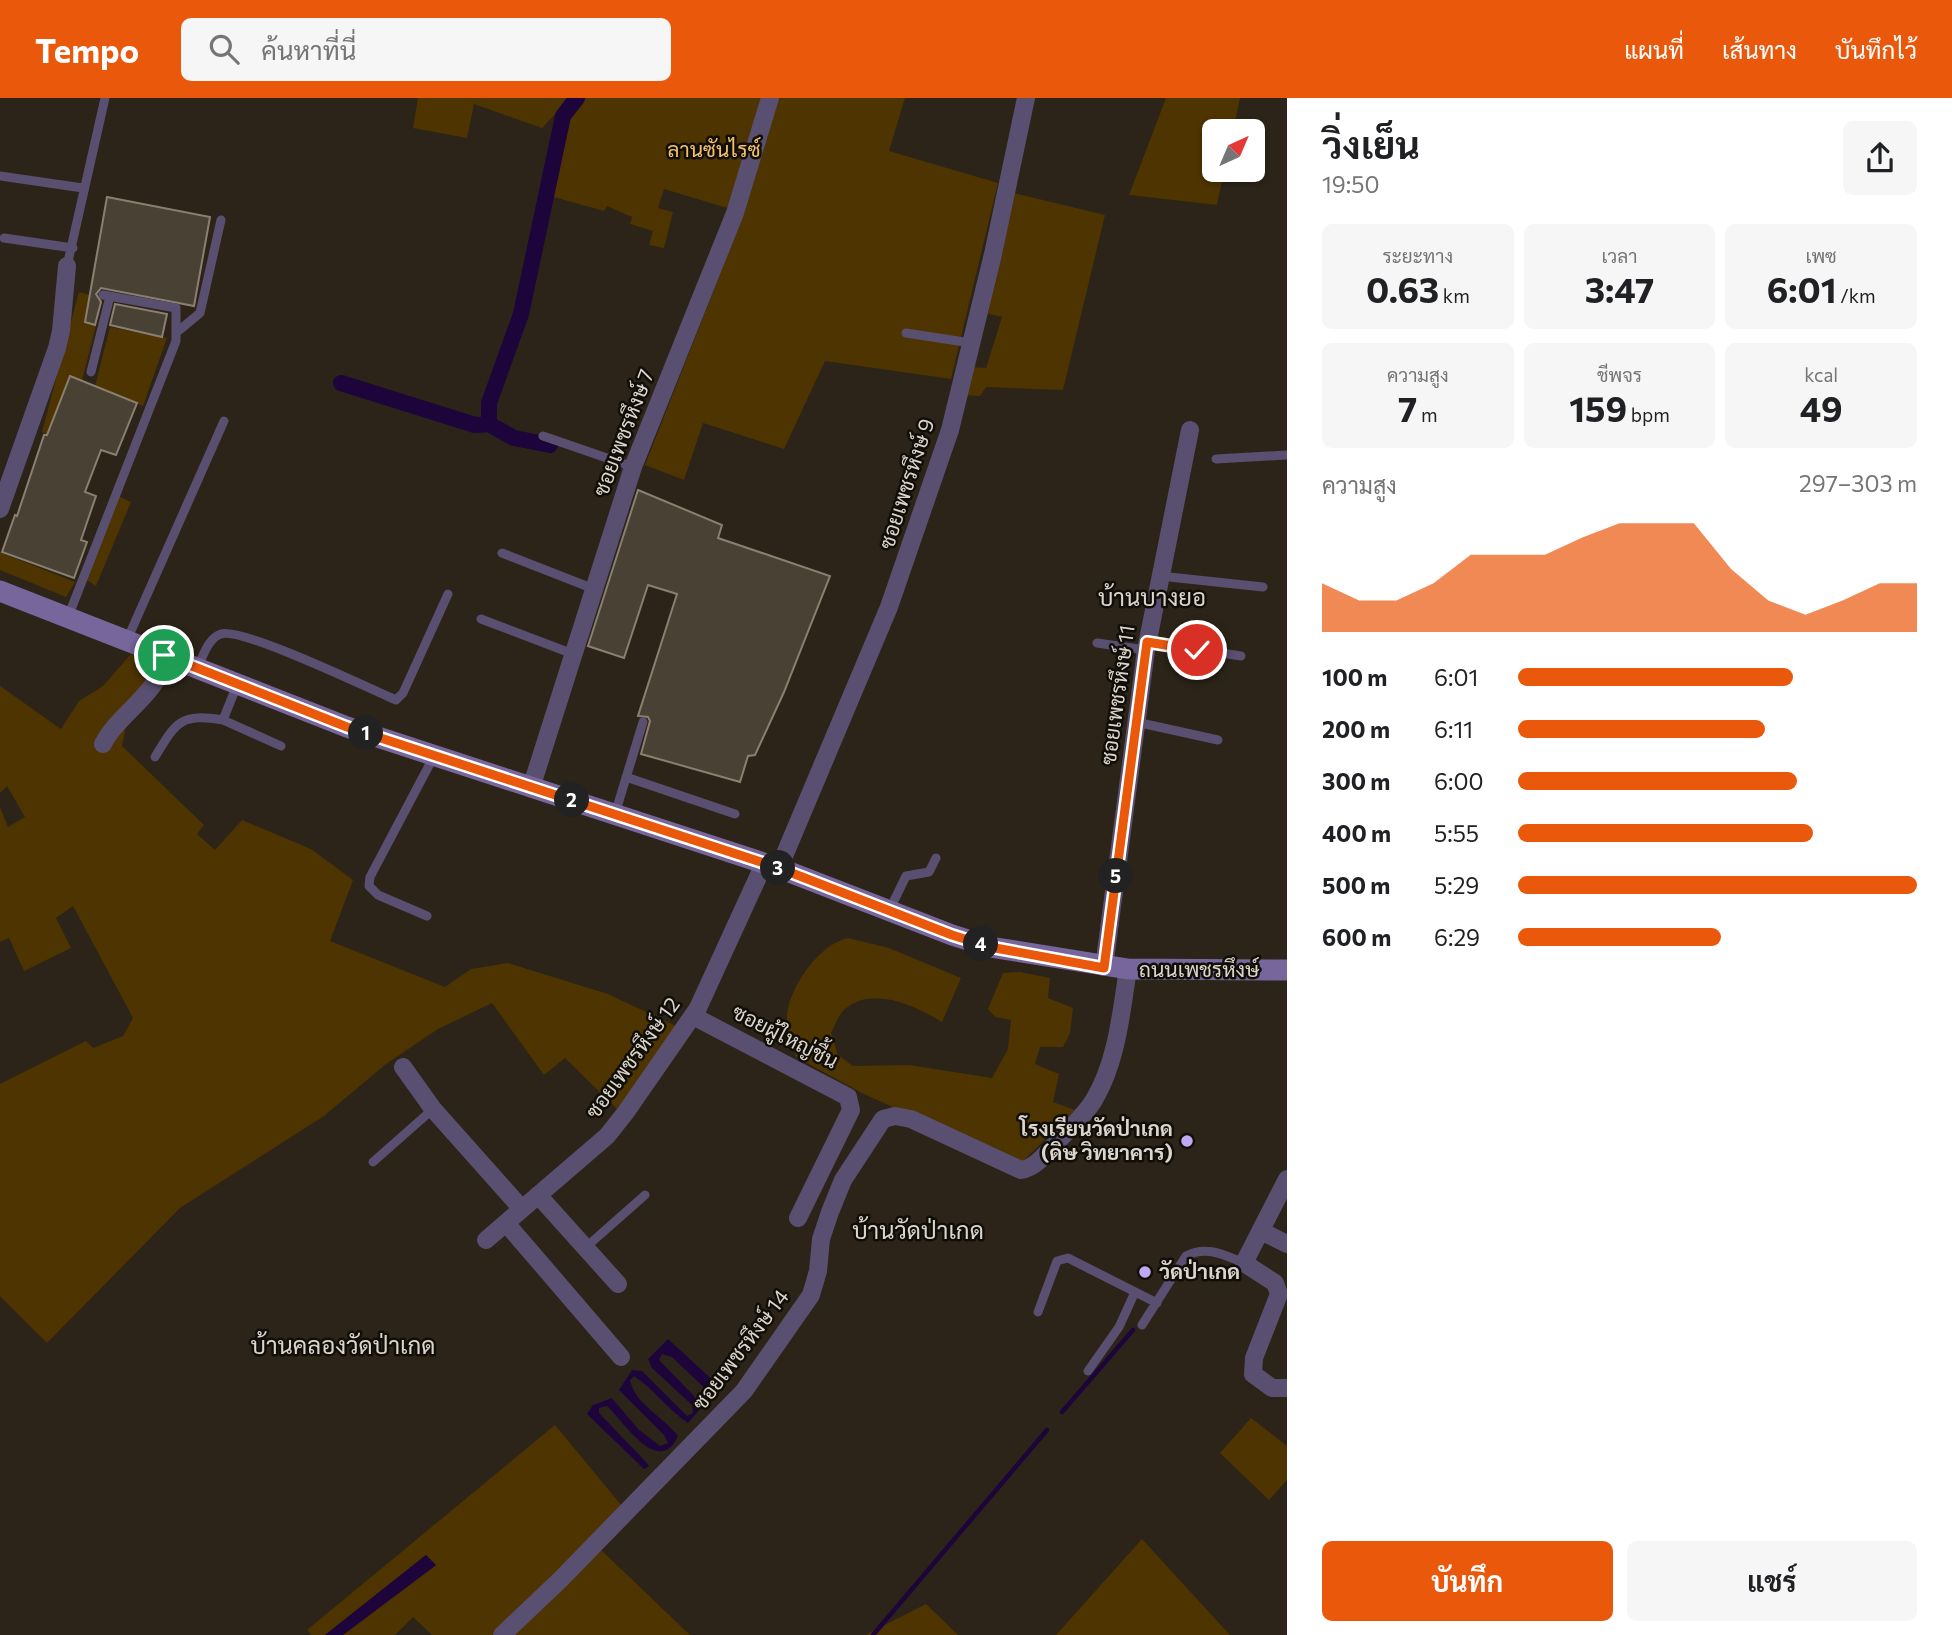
<!DOCTYPE html>
<html lang="th">
<meta charset="utf-8">
<style>
body{margin:0;font-family:Commissioner,Sarabun,sans-serif;background:#f6f6f6;color:#202124;height:100vh;display:flex;flex-direction:column;font-size:26px;white-space:nowrap}
*{box-sizing:border-box;margin:0}
p{font-size:23px;color:#757577}
.icon{flex:none;width:38px;height:38px;fill:none;stroke:currentColor;stroke-width:2;stroke-linecap:round;stroke-linejoin:round}
.map{position:relative;flex:1;overflow:hidden}
.panel{display:flex;flex-direction:column;background:#fff;width:665px}
.panel>*{flex:none}
.needle{width:46px;rotate:44deg}
.tools{position:absolute;left:1202px;top:21px;display:grid;gap:14px}
.tools a{display:grid;place-items:center;width:63px;height:63px;border-radius:10px;background:#fff;box-shadow:0 2px 5px #0004;font-size:35px}
.pin{position:absolute;display:grid;place-items:center;width:60px;height:60px;color:#fff;margin:-30px;border:4px solid #fff;border-radius:50%;box-shadow:0 2px 7px #0007}
.km{position:absolute;width:35px;height:35px;margin:-18px;border-radius:50%;background:#222;color:#fff;font-size:19px;line-height:35px;text-align:center}
.round{display:grid;place-items:center;flex:none;width:74px;height:74px;border-radius:10px;background:#f6f6f6}
.summary{display:flex;align-items:center;justify-content:space-between;height:119px;padding:0 35px}
h1{font-size:38px;font-weight:700;line-height:52px}
.metrics{display:grid;grid-template-columns:repeat(3,1fr);gap:10px;height:119px;padding:7px 35px}
.metrics div{display:grid;align-content:center;border-radius:10px;background:#f6f6f6;text-align:center}
.metrics b{font-size:35px;font-weight:700}
.metrics small{font-size:19px;font-weight:400}
.metrics p{font-size:19px}
.chart{height:196px;padding:14px 35px}
.chart p{display:flex;justify-content:space-between}
.chart svg{width:100%;height:126px;margin-top:7px;fill:#ea580c;opacity:.7}
.cta{display:flex;gap:14px;margin-top:auto;padding:14px 35px}
.cta a{flex:1;height:80px;border-radius:10px;background:#ea580c;color:#fff;font-size:28px;font-weight:700;line-height:80px;text-align:center}
.cta a+a{background:#f6f6f6;color:#202124}
ul{padding:0 35px;list-style:none;font-size:23px}
li{display:grid;grid-template-columns:112px 84px 1fr;align-items:center;height:52px}
li i{height:18px;border-radius:9px;background:#ea580c}
header{display:flex;align-items:center;gap:42px;box-sizing:border-box;height:98px;padding:0 35px;background:#ea580c;color:#fff}
header strong{font-size:33px}
nav{display:flex;gap:38px;margin-inline-start:auto;font-size:24px}
.search{width:490px;height:63px;background:#f6f6f6;display:flex;align-items:center;gap:18px;box-sizing:border-box;padding:0 24px;border-radius:10px;color:#757577;font-size:26px}
main{display:flex;flex:1;min-height:0}
.map>svg:first-child{display:block}
</style>
<header>
<strong>Tempo</strong>
<div class="search"><svg class="icon" aria-label="search" viewBox="0 0 24 24"><circle cx="10" cy="10" r="6"/><path d="M15 15l6 6"/></svg>ค้นหาที่นี่</div>
<nav><a>แผนที่</a><a>เส้นทาง</a><a>บันทึกไว้</a></nav>
</header>
<main>
<div class="map">
<svg width="1287" height="1537" viewBox="0 0 1287 1537">
<rect width="100%" height="100%" fill="#2c2418"/>
<!-- green -->
<path fill="#4d3400" d="M 418,0 L 571,0 L 542,30 L 474,6 L 467,40 L 413,30 Z
M 583,0 L 905,0 L 889,53 L 998,85 L 951,281 L 825,263 L 784,351 L 703,325 L 684,382 L 645,367 L 744,115 L 664,91 L 658,110 L 673,114 L 664,150 L 649,147 L 653,133 L 630,126 L 632,119 L 607,108 L 604,113 L 550,98 L 566,23 L 570,13 Z
M 1166,0 L 1240,0 L 1233,33 L 1214,33 L 1214,72 L 1224,72 L 1217,107 L 1129,97 Z
M 1010,94 L 1105,117 L 1063,292 L 986,289 L 980,298 L 963,297 L 970,269 L 986,270 L 1002,219 L 985,215 Z
M 79,194 L 103,200 L 82,283 L 47,337 L 42,334 Z
M 110,229 L 167,240 L 143,308 L 95,288 Z
M 118,398 L 131,404 L 96,488 L 87,482 Z
M 0,454 L 2,455 L 75,484 L 66,499 L 0,472 Z
M 131,556 L 172,570 L 126,628 L 122,648 L 204,727 L 197,736 L 215,752 L 242,722 L 311,751 L 353,782 L 330,843 L 445,889 L 471,871 L 508,865 L 608,896 L 676,928 L 618,1012 L 565,960 L 544,977 L 492,905 L 438,931 L 386,966 L 324,1018 L 180,1110 L 47,1245 L 0,1198 L 0,986 L 86,943 L 93,950 L 123,938 L 133,920 L 73,808 L 56,820 L 71,850 L 24,873 L 9,840 L 0,844 L 0,709 L 8,729 L 25,719 L 7,688 L 0,695 L 0,588 L 61,631 L 79,603 L 103,588 Z
M 848,840 L 889,850 L 961,880 L 942,924 C 916,908 873,887 845,911 C 839,916 835,927 831,935 L 838,957 L 853,968 L 909,967 L 992,980 L 1008,951 L 1011,922 L 995,919 L 988,911 L 1003,875 L 1020,874 L 1050,880 L 1048,900 L 1073,910 L 1070,935 L 1063,949 L 1040,949 L 1035,966 L 1059,976 L 1053,1004 L 1075,1012 L 1021,1065 L 1011,1063 L 862,995 L 796,959 C 791,944 784,927 788,910 C 794,884 820,846 848,840 Z
M 1251,1320 L 1287,1348 L 1287,1382 L 1269,1402 L 1220,1355 Z
M 555,1327 L 622,1408 L 496,1537 L 432,1537 L 413,1519 L 395,1537 L 343,1537 L 435,1468 L 426,1457 L 325,1537 L 311,1537 L 307,1532 Z
M 1142,1441 L 1230,1537 L 1056,1537 Z
M 599,1450 L 690,1537 L 514,1537 Z
M 926,1506 L 958,1537 L 866,1537 L 869,1535 Z"/>
<!-- water -->
<path fill="#1d043b" d="M 668,1241 L 718,1287 L 720,1293 L 712,1297 L 672,1259 L 662,1256 L 659,1262 L 694,1298 L 701,1310 L 688,1325 C 668,1312 654,1291 634,1278 L 630,1282 C 636,1308 663,1318 678,1338 C 659,1380 624,1324 607,1308 L 599,1310 L 599,1315 L 646,1364 L 649,1368 L 644,1371 L 587,1316 L 593,1307 L 612,1300 L 638,1331 L 660,1348 L 668,1345 L 664,1337 L 619,1292 L 632,1272 L 642,1273 L 687,1318 L 693,1315 L 692,1307 L 652,1270 L 648,1261 Z
M 426,1457 L 436,1467 L 343,1537 L 325,1537 Z"/>
<g fill="none" stroke-linecap="round" stroke-linejoin="round">
<!-- stream -->
<path stroke="#1d043b" stroke-width="4.5" d="M 1062,1314 L 1133,1232
M 873,1537 L 1047,1332"/>
<!-- canal -->
<path stroke="#1d043b" stroke-width="16" d="M 341,285 L 475,327 L 489,326
M 550,347 L 514,340 L 489,326 L 489,305 L 521,216 L 563,18 L 577,0"/>
</g>
<!-- building -->
<path fill="#494134" stroke="#8a8072" stroke-width="2" d="M 107,99 L 210,119 L 194,208 L 101,190 L 96,196 L 101,204 L 95,227 L 85,224 Z
M 115,206 L 167,216 L 162,239 L 110,227 Z
M 70,278 L 137,305 L 116,357 L 101,352 L 85,394 L 96,398 L 81,442 L 87,444 L 74,480 L 2,454 L 15,417 L 17,418 L 44,337 L 47,337 Z
M 638,392 L 722,427 L 718,440 L 830,478 L 784,594 L 755,657 L 748,658 L 740,684 L 641,656 L 650,623 L 648,619 L 638,618 L 677,496 L 648,487 L 624,560 L 588,548 Z"/>
<g fill="none" stroke-linecap="round" stroke-linejoin="round">
<!-- lane -->
<path stroke="#594f70" stroke-width="9" d="M 0,78 L 83,90
M 4,140 L 73,150
M 67,168 L 105,0
M 177,234 L 200,215 L 221,122
M 906,235 L 971,245
M 91,274 L 110,198
M 543,338 L 633,369
M 1216,361 L 1287,357
M 502,455 L 594,491
M 1160,478 L 1263,489
M 68,519 L 176,243 L 176,210 L 103,197
M 481,521 L 573,556
M 127,542 L 224,323
M 1148,544 L 1241,558
M 1097,545 L 1146,552
M 197,570 C 203,559 208,540 221,536 C 242,529 368,590 396,602 L 403,595 L 448,496
M 237,587 L 223,622 L 281,648
M 1136,624 L 1218,642
M 155,659 C 176,624 180,615 223,622
M 626,679 L 735,716
M 615,716 L 643,624
M 890,811 L 906,778 L 929,774 L 936,760
M 427,818 L 378,797 L 369,788 L 370,779 L 434,658
M 373,1064 L 433,1011
M 585,1150 L 645,1097
M 1038,1214 L 1057,1163 L 1068,1160 L 1157,1205
M 1142,1227 L 1186,1158 C 1207,1147 1224,1157 1244,1165
M 1088,1273 L 1119,1229 L 1135,1194"/>
<!-- street -->
<path stroke="#594f70" stroke-width="18" d="M 0,411 L 57,250 L 61,233 L 67,168
M 103,646 C 119,614 163,594 164,557
M 531,690 L 633,369 L 735,115 L 770,0
M 779,770 L 889,509 L 950,332 L 993,156 L 1026,0
M 1104,869 L 1146,552 L 1190,332
M 693,918 L 848,999 L 851,1012 L 798,1120
M 403,969 L 433,1011 L 522,1111
M 1287,1081 L 1244,1165 L 1275,1185 L 1279,1196 L 1254,1260 L 1253,1276 L 1272,1290 L 1287,1290
M 538,1097 L 618,1186
M 506,1125 L 621,1259
M 1261,1133 L 1287,1146
M 486,1142 L 607,1038 L 626,1014 L 698,910 L 764,766
M 502,1537 L 560,1482 L 744,1293 L 811,1197 L 818,1173 L 821,1141 L 830,1114 L 843,1082 L 883,1021 L 895,1018 L 911,1021 L 1021,1072 C 1037,1069 1047,1054 1058,1043 C 1070,1030 1085,1017 1094,1002 C 1117,963 1121,916 1128,871"/>
<!-- secondary -->
<path stroke="#77669b" stroke-width="21" d="M 0,493 L 347,629 L 779,770 L 952,837 L 990,849 L 1128,871 L 1287,872"/>
</g>
<g fill="none" stroke-linecap="round" stroke-linejoin="round">
<defs>
<path id="route" d="M 164,557 L 347,629 L 779,770 L 952,837 L 990,849 L 1104,870 L 1147,544 L 1197,552"/>
</defs>
<!-- route casing -->
<use href="#route" stroke="#fff" stroke-width="14"/>
<!-- route -->
<use href="#route" stroke="#ea580c" stroke-width="9"/>
</g>
<!-- markers -->
<g fill="#c0a8f4" stroke="#110e08" stroke-width="2.5">
<circle cx="1187" cy="1043" r="7"/>
<circle cx="1145" cy="1174" r="7"/>
</g>
<g text-anchor="middle" stroke-width="5" stroke-linejoin="round" paint-order="stroke">
<!-- park labels -->
<g font-size="21" fill="#f5c16a" stroke="#110e08">
<text x="714" y="59">ลานซันไรซ์</text>
</g>
<!-- street labels -->
<g font-size="21" fill="#dad5cd" stroke="#110e08">
<text transform="translate(624 335) rotate(-69)" y="7">ซอยเพชรหึงษ์ 7</text>
<text transform="translate(907 386) rotate(-72)" y="7">ซอยเพชรหึงษ์ 9</text>
<text transform="translate(1118 597) rotate(-82)" y="7">ซอยเพชรหึงษ์ 11</text>
<text x="1199" y="879">ถนนเพชรหึงษ์</text>
<text transform="translate(785 939) rotate(27)" y="7">ซอยผู้ใหญ่ชื้น</text>
<text transform="translate(633 960) rotate(-54)" y="7">ซอยเพชรหึงษ์ 12</text>
<text transform="translate(741 1252) rotate(-53)" y="7">ซอยเพชรหึงษ์ 14</text>
</g>
<!-- poi labels -->
<g font-size="21" font-weight="bold" fill="#dad5cd" stroke="#110e08" text-anchor="end">
<text x="1173" y="1038">โรงเรียนวัดป่าเกด<tspan x="1173" dy="24">(ดิษ วิทยาคาร)</tspan></text>
<text x="1159" y="1181" text-anchor="start">วัดป่าเกด</text>
</g>
<!-- quarter labels -->
<g font-size="24" fill="#dad5cd" stroke="#110e08">
<text x="1152" y="508">บ้านบางยอ</text>
<text x="918" y="1141">บ้านวัดป่าเกด</text>
<text x="343" y="1256">บ้านคลองวัดป่าเกด</text>
</g>
</g>
</svg>
<div class="tools">
<a><svg class="needle" viewBox="-14 -14 28 28"><path d="M0-13l5 13h-10z" fill="#e53935"/><path d="M0 13l5-13h-10z" fill="#757577"/></svg></a>
</div>
<div class="pin" style="left:164px;top:557px;background:#1e9e55"><svg class="icon" aria-label="arrive" viewBox="0 0 24 24"><path d="M6 21V4h12l-3 4 3 4H6"/></svg></div>
<div class="pin" style="left:1197px;top:552px;background:#d93025"><svg class="icon" aria-label="check" viewBox="0 0 24 24"><path d="M5 12l5 5 9-10"/></svg></div>
<b class="km" style="left:366px;top:635px">1</b>
<b class="km" style="left:572px;top:702px">2</b>
<b class="km" style="left:778px;top:770px">3</b>
<b class="km" style="left:981px;top:846px">4</b>
<b class="km" style="left:1116px;top:778px">5</b>
</div>
<section class="panel">
<div class="summary"><div><h1>วิ่งเย็น</h1><p>19:50</p></div><a class="round"><svg class="icon" aria-label="share" viewBox="0 0 24 24"><path d="M12 15V3M7 8l5-5 5 5M5 13v7h14v-7"/></svg></a></div>
<div class="metrics">
<div><p>ระยะทาง</p><b>0.63<small> km</small></b></div>
<div><p>เวลา</p><b>3:47</b></div>
<div><p>เพซ</p><b>6:01<small> /km</small></b></div>
</div>
<div class="metrics">
<div><p>ความสูง</p><b>7<small> m</small></b></div>
<div><p>ชีพจร</p><b>159<small> bpm</small></b></div>
<div><p>kcal</p><b>49</b></div>
</div>
<div class="chart"><p><span>ความสูง</span>297–303 m</p>
<svg viewBox="0 0 160 44" preserveAspectRatio="none"><path d="M0 44V27L10 33L20 33L30 27L40 17L50 17L60 17L70 11L80 6L90 6L100 6L110 22L120 33L130 38L140 33L150 27L160 27V44z"/></svg>
</div>
<ul>
<li><b>100 m</b>6:01<i style="width:69%"></i></li>
<li><b>200 m</b>6:11<i style="width:62%"></i></li>
<li><b>300 m</b>6:00<i style="width:70%"></i></li>
<li><b>400 m</b>5:55<i style="width:74%"></i></li>
<li><b>500 m</b>5:29<i style="width:100%"></i></li>
<li><b>600 m</b>6:29<i style="width:51%"></i></li>
</ul>
<div class="cta"><a>บันทึก</a><a>แชร์</a></div>
</section>
</main>
